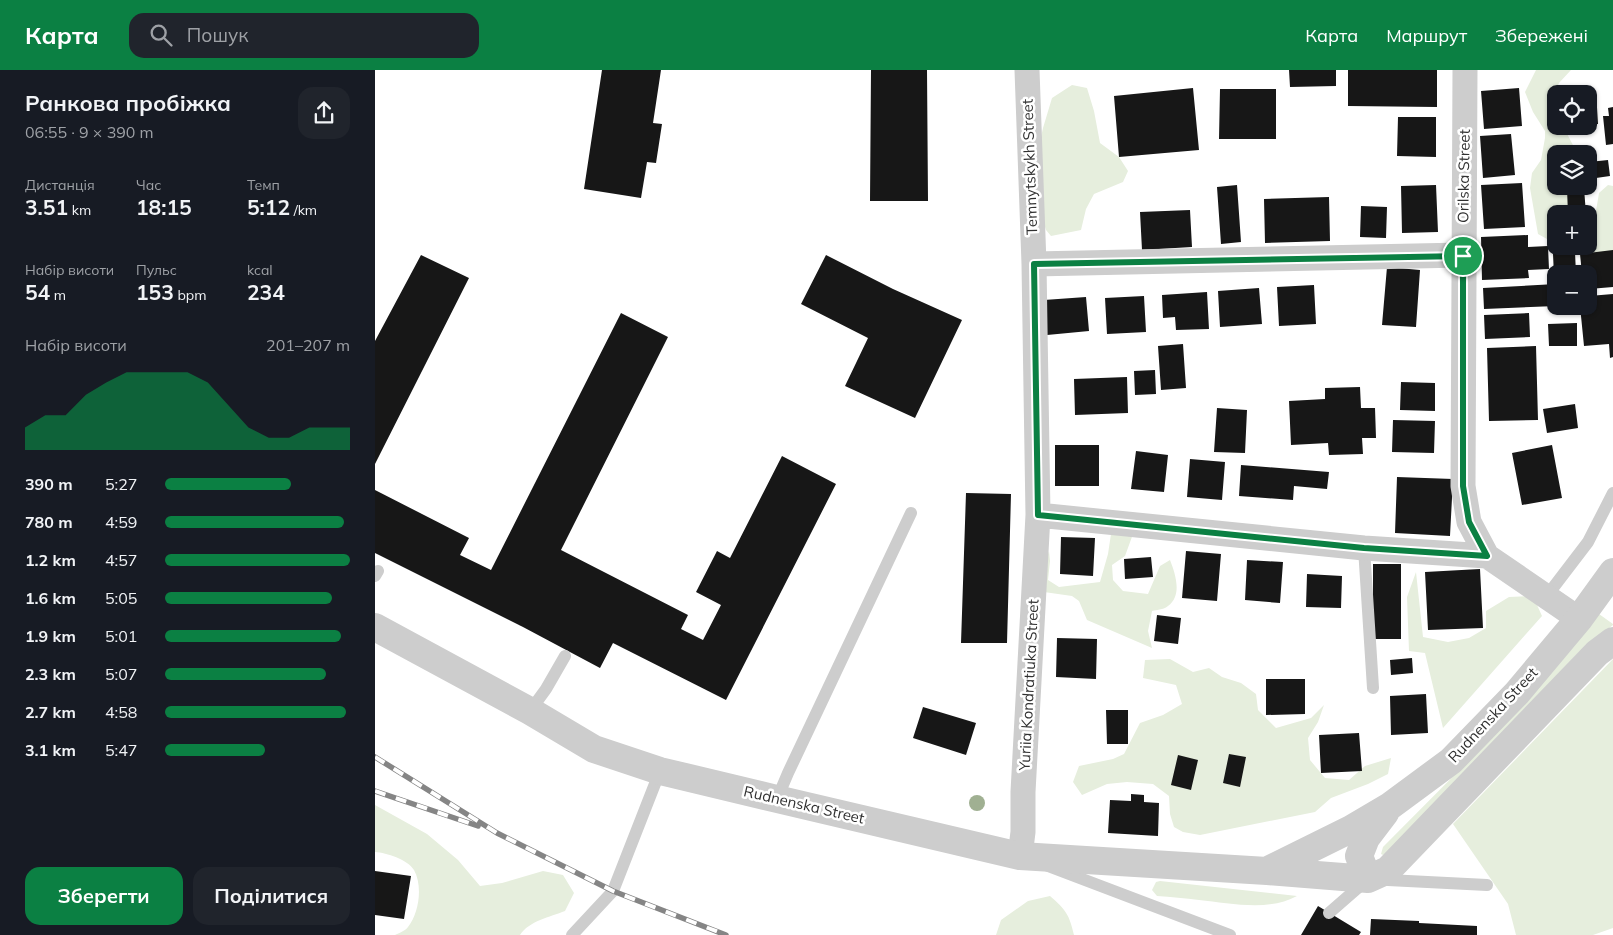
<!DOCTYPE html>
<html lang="uk">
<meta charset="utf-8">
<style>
body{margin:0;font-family:Mulish,sans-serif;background:#20242c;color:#f1f3f6;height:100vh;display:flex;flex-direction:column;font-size:19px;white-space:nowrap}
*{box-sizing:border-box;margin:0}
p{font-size:16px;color:#9ea1a6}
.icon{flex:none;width:28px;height:28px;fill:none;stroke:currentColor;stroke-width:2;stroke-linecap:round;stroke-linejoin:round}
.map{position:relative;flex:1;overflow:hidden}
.sheet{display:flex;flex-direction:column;background:#171b24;width:375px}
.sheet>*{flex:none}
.fabs{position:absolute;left:1172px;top:15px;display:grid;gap:10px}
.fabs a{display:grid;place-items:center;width:50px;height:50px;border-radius:10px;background:#171b24;box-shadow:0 1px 4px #0004;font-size:25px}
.pin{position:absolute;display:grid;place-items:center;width:42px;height:42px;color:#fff;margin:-21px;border:2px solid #fff;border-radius:50%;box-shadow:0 1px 5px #0007}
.round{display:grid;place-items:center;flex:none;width:52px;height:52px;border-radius:15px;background:#20242c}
.headline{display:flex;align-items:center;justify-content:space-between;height:85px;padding:0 25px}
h1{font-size:22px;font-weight:700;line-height:38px}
.metrics{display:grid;grid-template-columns:repeat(3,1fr);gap:8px;height:85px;padding:5px 25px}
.metrics div{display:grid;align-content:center}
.metrics b{font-size:21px;font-weight:700}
.metrics small{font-size:14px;font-weight:400}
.metrics p{font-size:14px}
.chart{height:140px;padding:10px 25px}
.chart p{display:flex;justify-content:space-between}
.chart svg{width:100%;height:90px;margin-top:5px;fill:#0b8043;opacity:.7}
.cta{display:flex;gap:10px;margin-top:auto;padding:10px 25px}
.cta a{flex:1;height:58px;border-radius:15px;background:#0b8043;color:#fff;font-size:20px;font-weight:700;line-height:58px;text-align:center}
.cta a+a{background:#20242c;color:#f1f3f6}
ul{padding:0 25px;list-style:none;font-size:16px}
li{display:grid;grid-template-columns:80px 60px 1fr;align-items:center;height:38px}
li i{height:12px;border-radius:6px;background:#0b8043}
header{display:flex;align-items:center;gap:30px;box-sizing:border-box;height:70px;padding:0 25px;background:#0b8043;color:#fff}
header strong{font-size:24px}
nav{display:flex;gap:28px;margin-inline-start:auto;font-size:18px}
.search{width:350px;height:45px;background:#20242c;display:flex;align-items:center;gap:12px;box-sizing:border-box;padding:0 18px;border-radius:15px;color:#9ea1a6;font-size:19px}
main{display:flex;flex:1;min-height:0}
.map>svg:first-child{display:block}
</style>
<header>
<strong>Карта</strong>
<div class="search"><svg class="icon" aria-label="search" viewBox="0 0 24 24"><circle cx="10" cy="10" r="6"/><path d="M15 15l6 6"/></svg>Пошук</div>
<nav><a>Карта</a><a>Маршрут</a><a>Збережені</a></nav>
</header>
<main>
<section class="sheet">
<div class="headline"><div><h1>Ранкова пробіжка</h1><p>06:55 · 9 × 390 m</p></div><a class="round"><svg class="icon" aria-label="share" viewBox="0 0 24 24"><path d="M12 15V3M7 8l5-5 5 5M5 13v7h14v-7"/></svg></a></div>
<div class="metrics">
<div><p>Дистанція</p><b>3.51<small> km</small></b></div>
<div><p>Час</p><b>18:15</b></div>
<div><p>Темп</p><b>5:12<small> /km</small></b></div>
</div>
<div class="metrics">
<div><p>Набір висоти</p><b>54<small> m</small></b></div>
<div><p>Пульс</p><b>153<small> bpm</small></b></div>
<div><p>kcal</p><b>234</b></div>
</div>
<div class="chart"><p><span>Набір висоти</span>201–207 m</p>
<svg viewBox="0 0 160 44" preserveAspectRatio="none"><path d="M0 44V33L10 27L20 27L30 17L40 11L50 6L60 6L70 6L80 6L90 11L100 22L110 33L120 38L130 38L140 33L150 33L160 33V44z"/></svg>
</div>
<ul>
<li><b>390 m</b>5:27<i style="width:68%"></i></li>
<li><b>780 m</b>4:59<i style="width:97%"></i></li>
<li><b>1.2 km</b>4:57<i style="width:100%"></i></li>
<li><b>1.6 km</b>5:05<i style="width:90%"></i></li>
<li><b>1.9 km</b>5:01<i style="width:95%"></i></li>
<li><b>2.3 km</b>5:07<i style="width:87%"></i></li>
<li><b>2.7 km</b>4:58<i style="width:98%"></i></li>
<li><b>3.1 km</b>5:47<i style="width:54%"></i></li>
</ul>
<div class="cta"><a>Зберегти</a><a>Поділитися</a></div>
</section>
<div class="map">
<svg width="1238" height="865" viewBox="0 0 1238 865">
<rect width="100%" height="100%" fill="#fff"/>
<!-- green -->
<path fill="#e6eedd" d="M 1161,0 L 1196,0 L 1184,13 L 1178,27 L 1181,43 L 1181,56 L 1188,56 L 1200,79 L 1199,84 L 1181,84 L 1181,116 L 1201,116 L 1201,124 L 1197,144 L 1181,144 L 1181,174 L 1163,164 L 1155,118 L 1157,103 L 1166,90 L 1170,68 L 1170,61 L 1158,42 L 1150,22 Z
M 697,15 L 712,18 L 719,41 L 725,73 L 744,87 L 753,101 L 748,112 L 719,124 L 711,139 L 706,160 L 676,166 L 671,160 L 659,122 L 660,95 L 668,58 L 677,28 Z
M 1233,115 L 1238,116 L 1238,182 L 1217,184 L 1210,181 L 1210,176 L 1214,176 L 1214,163 L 1220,147 L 1224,123 Z
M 736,464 L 758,464 L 750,486 L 737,495 L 738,510 L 748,521 L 773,524 L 785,496 L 795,490 C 800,503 808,525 793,536 C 790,539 782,540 777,541 L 773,561 L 777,578 L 712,550 L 704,531 L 697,526 L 669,522 L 668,501 L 674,481 L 675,491 L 673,510 L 684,517 L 725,512 L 733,484 Z
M 1041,502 L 1048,567 L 1073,572 L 1094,568 L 1111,558 L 1111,541 L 1134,527 L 1158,526 L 1167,546 L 1068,658 L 1050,583 L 1034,581 L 1032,527 Z
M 1224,544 L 1238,554 L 1238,555 L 1204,582 L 1013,782 L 1008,785 L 1006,784 L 1008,777 L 1148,636 Z
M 795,589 L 818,602 L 834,598 L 847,607 L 866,613 L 881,624 L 883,640 L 901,658 L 936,648 L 949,635 L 943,652 L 933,668 L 935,690 L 950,708 L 974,710 L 990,696 L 1016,688 L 1013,704 L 993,714 L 956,728 L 940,742 L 825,765 L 808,762 L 799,757 L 795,744 L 794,726 L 778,714 L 752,712 L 732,714 L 707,725 L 698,712 L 704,696 L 738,689 L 749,684 L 765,653 L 788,645 L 807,634 L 801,615 L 768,608 L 770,590 Z
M 1238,589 L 1238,858 L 1218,865 L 1141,865 L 1133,834 L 1078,754 Z
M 0,735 L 52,764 L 83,790 L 105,816 L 127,813 L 168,801 L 188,805 L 199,823 L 190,841 C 175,847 154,851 145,865 L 20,865 C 24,863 30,861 33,857 C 44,843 48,816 39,800 C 32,789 12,783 0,782 Z
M 785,811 L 922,826 C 893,842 855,833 824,830 C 810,828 796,827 782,826 L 777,820 L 781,812 Z
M 675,826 C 691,840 694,844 699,865 L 621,865 L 626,850 L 653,831 Z"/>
<!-- building -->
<path fill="#171717" d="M 227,0 L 286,0 L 278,53 L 287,54 L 281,93 L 272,92 L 266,128 L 209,119 Z
M 496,0 L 552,0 L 553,131 L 495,131 Z
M 914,0 L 961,0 L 961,16 L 915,17 Z
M 973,0 L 1062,0 L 1062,37 L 973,36 Z
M 818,18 L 824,80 L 744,87 L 739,26 Z
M 1144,18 L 1147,56 L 1109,59 L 1106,21 Z
M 845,19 L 901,19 L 901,69 L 844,69 Z
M 1221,21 L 1223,54 L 1214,55 L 1214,24 L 1200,24 L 1200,22 Z
M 1238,37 L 1238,74 L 1231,75 L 1228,46 L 1234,46 L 1233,38 Z
M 1023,47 L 1061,47 L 1061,87 L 1022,86 Z
M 1136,64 L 1140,105 L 1108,108 L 1105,66 Z
M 1233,90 L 1235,106 L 1214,109 L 1214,92 Z
M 1147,113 L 1150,157 L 1109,159 L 1106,115 Z
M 862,115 L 866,172 L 846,174 L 842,117 Z
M 1061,115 L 1063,162 L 1027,163 L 1026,116 Z
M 1209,118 L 1211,144 L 1193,144 L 1192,119 Z
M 954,127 L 955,171 L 890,173 L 889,129 Z
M 986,136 L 1012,137 L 1011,168 L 985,167 Z
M 815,140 L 817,177 L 767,180 L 765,142 Z
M 1153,165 L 1153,177 L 1173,176 L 1174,199 L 1153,200 L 1154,208 L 1107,210 L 1106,167 Z
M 1238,180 L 1238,217 L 1214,219 L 1214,204 L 1207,204 L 1205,184 Z
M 1200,182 L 1201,204 L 1181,204 L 1181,206 L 1179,206 L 1178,184 Z
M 46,185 L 94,208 L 0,394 L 0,271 Z
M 451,185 L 518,219 L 587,250 L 540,348 L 470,316 L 493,268 L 426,234 Z
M 1012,197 L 1045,200 L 1041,257 L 1007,255 Z
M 1181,214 L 1181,236 L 1109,239 L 1108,218 Z
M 939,215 L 941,254 L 904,256 L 902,217 Z
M 884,218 L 887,254 L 845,257 L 843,221 Z
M 832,222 L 834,259 L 801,260 L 800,247 L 788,248 L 787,225 Z
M 1238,224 L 1238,287 L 1235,288 L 1234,274 L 1209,276 L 1205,236 L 1214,236 L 1214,226 Z
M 769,226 L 771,262 L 732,264 L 730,228 Z
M 711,227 L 714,261 L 672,265 L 669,230 Z
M 246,243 L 293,267 L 186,480 L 313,545 L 306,559 L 328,570 L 346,535 L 321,522 L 342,481 L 355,488 L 407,386 L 461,414 L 351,630 L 238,573 L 225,598 L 148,557 L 0,483 L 0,420 L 94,468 L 85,485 L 116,500 Z
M 1154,243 L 1155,267 L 1110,269 L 1109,245 Z
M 1202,253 L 1202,276 L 1174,276 L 1173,254 Z
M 808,274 L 811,318 L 786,320 L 783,276 Z
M 1161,276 L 1163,350 L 1114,351 L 1112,278 Z
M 780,300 L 781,324 L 760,325 L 759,301 Z
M 752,307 L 753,343 L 700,345 L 699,309 Z
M 1026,312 L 1060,313 L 1060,341 L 1025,340 Z
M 985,317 L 986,338 L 1000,338 L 1001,368 L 987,368 L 988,384 L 954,385 L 953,373 L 916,375 L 914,331 L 950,329 L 950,318 Z
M 1200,334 L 1203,358 L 1172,363 L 1168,339 Z
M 842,338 L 872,340 L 870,383 L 839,382 Z
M 1018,350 L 1060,351 L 1059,383 L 1017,382 Z
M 680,375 L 724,375 L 724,416 L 680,416 Z
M 1177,375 L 1187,428 L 1147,435 L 1137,383 Z
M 761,381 L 793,385 L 789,422 L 756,419 Z
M 815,389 L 850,392 L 847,430 L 812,427 Z
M 866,395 L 954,402 L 952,419 L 919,416 L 918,430 L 864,426 Z
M 1022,407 L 1078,409 L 1075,466 L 1020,463 Z
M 591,423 L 636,424 L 632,573 L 586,573 Z
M 686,467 L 720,468 L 718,506 L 685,504 Z
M 811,481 L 846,484 L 842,531 L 807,528 Z
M 776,487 L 778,507 L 750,509 L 749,489 Z
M 872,490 L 908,492 L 905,533 L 870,530 Z
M 998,494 L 1026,494 L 1026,569 L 998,569 Z
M 1105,499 L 1108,558 L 1053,560 L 1050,502 Z
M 932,504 L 967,506 L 966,538 L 931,537 Z
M 782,545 L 806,548 L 803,574 L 779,571 Z
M 682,568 L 722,569 L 721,609 L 681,607 Z
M 1037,588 L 1038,603 L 1016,605 L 1015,590 Z
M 891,609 L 930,609 L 930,644 L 891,645 Z
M 1051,624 L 1053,663 L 1016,665 L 1015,626 Z
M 548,637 L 601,653 L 591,685 L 538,668 Z
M 731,640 L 753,640 L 753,674 L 732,674 Z
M 984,663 L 987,701 L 946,703 L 944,665 Z
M 854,684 L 871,687 L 865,717 L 848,713 Z
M 803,685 L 823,690 L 816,720 L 796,715 Z
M 756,724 L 769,725 L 769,732 L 784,733 L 783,766 L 733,763 L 735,730 L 756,731 Z
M 0,801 L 36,806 L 29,849 L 0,845 Z
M 943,836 L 986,862 L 984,865 L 926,865 Z
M 996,849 L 1044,851 L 1044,853 L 1102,856 L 1102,865 L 995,865 Z"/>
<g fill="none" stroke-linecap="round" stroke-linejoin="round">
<!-- service -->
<path stroke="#cdcdcd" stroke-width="12" d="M 989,478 L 998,618
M 0,506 L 3,501
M 1171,527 L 1213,472 L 1238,423
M 155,641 L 171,619 L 190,586
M 402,729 L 413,703 L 536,443
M 673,796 L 855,865
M 954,843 L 993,809 L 1112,815
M 197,865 L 238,821 L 285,701"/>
<!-- minor -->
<path stroke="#cdcdcd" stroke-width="25" d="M 1090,0 L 1088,416 L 1094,452 L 1112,486 L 1204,549
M 659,194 L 1088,185
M 663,445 L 989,478 L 1112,486
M 645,786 L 648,762 L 648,722 L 663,445 L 659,194 L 652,0"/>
<!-- tertiary -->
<path stroke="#cdcdcd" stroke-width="28" d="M 0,557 L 155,641 L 219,679 L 285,701 L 402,729 L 645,786 L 892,801 L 993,809 L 1013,800 L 1222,583 L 1238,571
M 893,800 L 976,759 L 1015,736 L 1076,691 L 1142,623 L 1204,549 L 1238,502
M 993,809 L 984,786 L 991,768 L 1010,743"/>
<defs>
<path id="rail" d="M 0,687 L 122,763 L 238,821 L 351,865
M 0,721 L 103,756"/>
</defs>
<!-- rail casing -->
<use href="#rail" stroke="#858585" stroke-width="5.5"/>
<!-- rail -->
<use href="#rail" stroke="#fff" stroke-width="4" stroke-dasharray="11" stroke-linecap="butt"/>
</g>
<!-- trees -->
<circle fill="#a0b092" cx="602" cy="733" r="8"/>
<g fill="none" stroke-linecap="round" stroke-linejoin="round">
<defs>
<path id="route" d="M 1088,186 L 1088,416 L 1094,452 L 1112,486 L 989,478 L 663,445 L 659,194 Z"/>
</defs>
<!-- route casing -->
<use href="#route" stroke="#fff" stroke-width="10"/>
<!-- route -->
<use href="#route" stroke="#0b8043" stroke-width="6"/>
</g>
<g text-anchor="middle" stroke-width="5" stroke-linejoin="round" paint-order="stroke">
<!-- street labels -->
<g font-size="15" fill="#303030" stroke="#fff">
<text transform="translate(655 97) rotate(-92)" y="5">Temnytskykh Street</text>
<text transform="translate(1089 106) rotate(-89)" y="5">Orilska Street</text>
<text transform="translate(654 615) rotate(-87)" y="5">Yuriia Kondratiuka Street</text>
<text transform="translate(1118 645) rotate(-47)" y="5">Rudnenska Street</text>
<text transform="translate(429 735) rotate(13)" y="5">Rudnenska Street</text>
</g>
</g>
</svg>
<div class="fabs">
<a><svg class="icon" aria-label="locate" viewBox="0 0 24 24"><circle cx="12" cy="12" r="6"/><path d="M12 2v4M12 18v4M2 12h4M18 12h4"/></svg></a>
<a><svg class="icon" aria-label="layers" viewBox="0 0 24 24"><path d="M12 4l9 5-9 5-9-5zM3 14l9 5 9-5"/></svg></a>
<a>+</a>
<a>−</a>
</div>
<div class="pin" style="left:1088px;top:186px;background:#1e9e55"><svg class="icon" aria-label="arrive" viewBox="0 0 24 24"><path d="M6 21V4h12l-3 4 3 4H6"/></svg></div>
</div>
</main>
